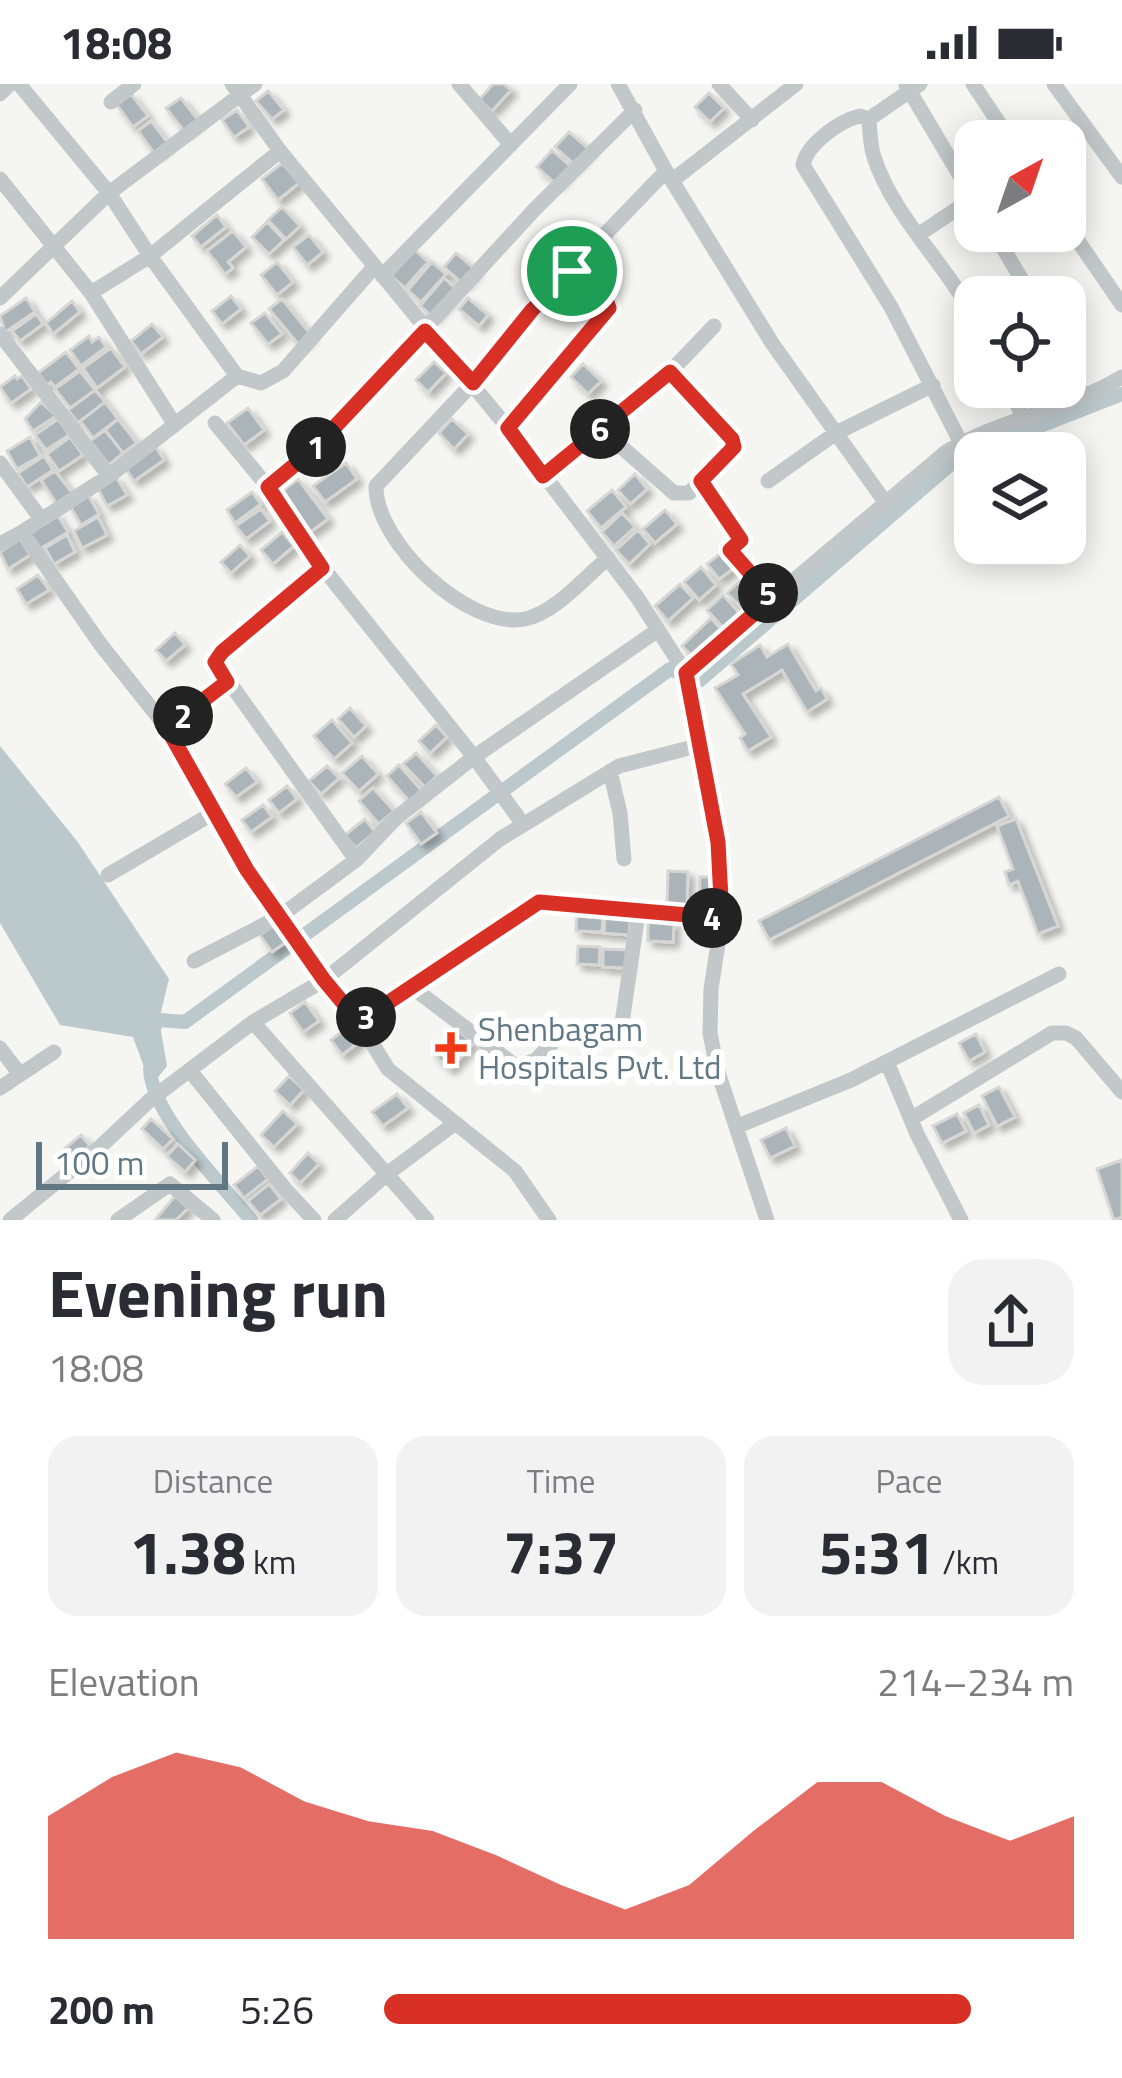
<!DOCTYPE html>
<meta charset="utf-8">
<style>
body{margin:0;font-family:"Titillium Web",sans-serif;background:#f2f2f3;color:#2b2b33;height:100vh;display:flex;flex-direction:column;font-size:45px;white-space:nowrap}
*{box-sizing:border-box;margin:0}
p{font-size:39px;color:#7c7c81}
.icon{flex:none;width:66px;height:66px;fill:none;stroke:currentColor;stroke-width:2;stroke-linecap:round;stroke-linejoin:round}
.map{position:relative;height:1136px;overflow:hidden}
.sheet{display:flex;flex-direction:column;background:#fff;flex:1}
.sheet>*{flex:none}
.needle{width:78px;rotate:40deg}
.controls{position:absolute;left:954px;top:36px;display:grid;gap:24px}
.controls a{display:grid;place-items:center;width:132px;height:132px;border-radius:24px;background:#fff;box-shadow:0 6px 30px #0003;font-size:60px}
.scale{position:absolute;left:36px;bottom:30px;width:192px;box-sizing:border-box;padding-left:12px;border:6px solid #627784;border-top:0;font-size:33px;line-height:42px;white-space:nowrap;color:#627784;-webkit-text-stroke:9px #fff;paint-order:stroke}
.pin{position:absolute;display:grid;place-items:center;width:102px;height:102px;color:#fff;margin:-51px;border:6px solid #fff;border-radius:50%;box-shadow:0 3px 12px #0007}
.km{position:absolute;width:60px;height:60px;margin:-30px;border-radius:50%;background:#222;color:#fff;font-size:33px;line-height:60px;text-align:center}
.round{display:grid;place-items:center;flex:none;width:126px;height:126px;border-radius:36px;background:#f2f2f3}
.head{display:flex;align-items:center;justify-content:space-between;height:204px;padding:0 48px}
h1{font-size:66px;font-weight:700;line-height:90px}
.figures{display:grid;grid-template-columns:repeat(3,1fr);gap:18px;height:204px;padding:12px 48px}
.figures div{display:grid;align-content:center;border-radius:30px;background:#f2f2f3;text-align:center}
.figures b{font-size:60px;font-weight:700}
.figures small{font-size:33px;font-weight:400}
.figures p{font-size:33px}
.chart{height:336px;padding:24px 48px}
.chart p{display:flex;justify-content:space-between}
.chart svg{width:100%;height:216px;margin-top:12px;fill:#d93025;opacity:.7}
ul{padding:0 48px;list-style:none;font-size:39px}
li{display:grid;grid-template-columns:192px 144px 1fr;align-items:center;height:90px}
li i{height:30px;border-radius:15px;background:#d93025}
.status{display:flex;justify-content:space-between;align-items:center;height:84px;padding:0 60px;background:#fff;direction:ltr}
.status svg{height:33px;fill:currentColor}
.map>svg:first-child{display:block}
</style>
<div class="status"><b>18:08</b><svg viewBox="0 0 49 12"><path d="M0 12V9h3v3zM5 12V6h3v6zM10 12V3h3v9zM15 12V0h3v12zM26 1h20v11H26zM47 4h2v5h-2z"/></svg></div>
<div class="map">
<svg width="1122" height="1136" viewBox="0 0 1122 1136">
<defs>
<filter id="shadow"><feDropShadow dx="5.5" dy="5.5" stdDeviation="3" flood-color="#0004"/></filter>
</defs>
<rect width="100%" height="100%" fill="#f5f5f1"/>
<!-- water -->
<path fill="#bbc8cc" d="M 0,662 L 77,757 L 169,895 L 159,936 L 167,982 L 151,1002 L 133,953 L 60,941 L 0,839 Z"/>
<g fill="none" stroke-linecap="round" stroke-linejoin="round">
<!-- canal -->
<path stroke="#bbc8cc" stroke-width="14" d="M 151,948 L 159,936 L 185,938 L 670,585 L 699,597 L 958,374 L 1122,310
M 150,985 C 152,1032 221,1099 251,1136"/>
</g>
<!-- building -->
<path fill="#abb4b8" stroke="#d6d6d4" stroke-width="3" filter="url(#shadow)" d="M 493,0 L 504,0 L 511,6 L 492,27 L 479,16 Z
M 268,7 L 284,26 L 272,35 L 256,17 Z
M 709,9 L 724,24 L 710,38 L 695,23 Z
M 131,10 L 148,32 L 133,43 L 117,21 Z
M 181,14 L 198,36 L 184,47 L 166,24 Z
M 237,26 L 249,43 L 234,53 L 222,36 Z
M 151,37 L 168,59 L 154,69 L 138,47 Z
M 569,48 L 589,65 L 575,81 L 555,63 Z
M 552,66 L 571,83 L 556,100 L 537,83 Z
M 282,79 L 299,99 L 278,116 L 262,95 Z
M 282,123 L 300,142 L 286,155 L 268,136 Z
M 217,131 L 226,143 L 201,163 L 192,152 Z
M 267,138 L 284,156 L 269,170 L 252,153 Z
M 233,147 L 246,163 L 228,178 L 233,184 L 225,190 L 207,167 Z
M 309,151 L 323,168 L 307,181 L 293,163 Z
M 415,166 L 428,178 L 405,204 L 391,192 Z
M 456,169 L 476,186 L 463,200 L 444,183 Z
M 277,178 L 293,198 L 277,211 L 261,191 Z
M 432,178 L 446,190 L 421,218 L 408,206 Z
M 444,194 L 457,206 L 433,233 L 420,222 Z
M 231,212 L 241,225 L 222,240 L 212,227 Z
M 26,214 L 35,228 L 5,248 L 0,232 Z
M 468,214 L 488,231 L 479,242 L 459,225 Z
M 282,215 L 311,251 L 299,261 L 269,225 Z
M 72,217 L 80,228 L 53,250 L 46,239 Z
M 265,229 L 282,250 L 268,260 L 251,239 Z
M 36,230 L 43,240 L 20,257 L 12,247 Z
M 152,240 L 163,253 L 141,270 L 131,257 Z
M 89,252 L 92,258 L 99,253 L 106,263 L 81,282 L 70,266 Z
M 111,264 L 125,283 L 97,304 L 83,284 Z
M 66,268 L 79,285 L 55,303 L 51,298 L 47,301 L 38,289 Z
M 434,278 L 446,289 L 428,308 L 416,296 Z
M 583,280 L 601,297 L 588,310 L 571,293 Z
M 80,287 L 95,306 L 70,324 L 55,305 Z
M 15,292 L 17,295 L 22,292 L 31,305 L 11,319 L 0,303 Z
M 95,306 L 105,318 L 78,339 L 68,326 Z
M 41,318 L 56,332 L 33,347 L 25,335 Z
M 105,318 L 118,335 L 93,354 L 80,337 Z
M 248,324 L 264,346 L 244,361 L 227,339 Z
M 58,335 L 69,351 L 46,366 L 35,351 Z
M 118,335 L 137,359 L 123,369 L 105,346 Z
M 452,335 L 468,350 L 454,365 L 439,349 Z
M 105,346 L 123,369 L 109,381 L 90,357 Z
M 30,353 L 40,372 L 17,385 L 7,367 Z
M 70,353 L 83,371 L 59,387 L 47,370 Z
M 155,362 L 164,376 L 134,397 L 126,385 Z
M 44,372 L 53,386 L 27,403 L 18,389 Z
M 346,379 L 357,395 L 325,418 L 313,402 Z
M 55,387 L 73,410 L 57,420 L 41,396 Z
M 635,390 L 647,405 L 630,420 L 618,406 Z
M 116,393 L 127,411 L 107,422 L 98,405 Z
M 298,395 L 328,435 L 309,449 L 280,409 Z
M 612,406 L 626,423 L 601,444 L 587,427 Z
M 252,408 L 261,420 L 235,439 L 227,426 Z
M 88,411 L 99,430 L 81,441 L 70,422 Z
M 261,425 L 270,437 L 246,455 L 236,442 Z
M 665,426 L 677,440 L 655,459 L 643,445 Z
M 56,429 L 68,448 L 38,466 L 26,448 Z
M 622,429 L 635,443 L 614,462 L 602,448 Z
M 98,433 L 107,451 L 82,464 L 74,447 Z
M 638,446 L 650,460 L 629,480 L 616,466 Z
M 282,448 L 294,462 L 273,480 L 261,466 Z
M 67,451 L 75,468 L 54,480 L 45,464 Z
M 20,455 L 30,471 L 8,485 L 0,468 Z
M 240,461 L 250,472 L 231,489 L 221,478 Z
M 725,466 L 737,482 L 719,495 L 707,480 Z
M 701,483 L 716,501 L 699,516 L 684,498 Z
M 38,491 L 49,506 L 26,520 L 17,505 Z
M 743,494 L 765,517 L 749,532 L 727,509 Z
M 680,500 L 693,514 L 668,537 L 655,522 Z
M 723,511 L 743,533 L 727,548 L 707,526 Z
M 711,534 L 724,549 L 696,576 L 682,562 Z
M 175,549 L 185,561 L 166,577 L 156,566 Z
M 788,560 L 816,607 L 821,604 L 827,615 L 807,628 L 782,586 L 743,610 L 771,653 L 748,667 L 740,654 L 745,650 L 715,604 L 738,591 L 731,580 L 760,561 L 767,573 Z
M 350,624 L 366,642 L 354,653 L 338,635 Z
M 332,636 L 352,659 L 334,675 L 314,652 Z
M 436,641 L 447,653 L 430,669 L 419,657 Z
M 416,669 L 437,692 L 425,703 L 403,680 Z
M 362,672 L 378,690 L 359,707 L 342,689 Z
M 399,681 L 422,707 L 410,718 L 387,692 Z
M 327,682 L 339,694 L 321,710 L 309,697 Z
M 246,684 L 257,698 L 236,713 L 225,700 Z
M 287,702 L 297,715 L 279,729 L 269,716 Z
M 373,704 L 394,727 L 379,740 L 359,717 Z
M 999,713 L 1009,732 L 769,856 L 759,837 Z
M 263,721 L 272,733 L 251,748 L 242,736 Z
M 421,728 L 437,749 L 421,760 L 406,739 Z
M 365,735 L 375,748 L 356,764 L 345,751 Z
M 1016,735 L 1058,842 L 1038,850 L 1018,797 L 1009,801 L 1005,788 L 1013,785 L 997,742 Z
M 668,787 L 688,788 L 687,821 L 667,820 Z
M 700,793 L 717,793 L 716,820 L 699,820 Z
M 577,827 L 603,829 L 602,848 L 576,847 Z
M 605,832 L 630,833 L 629,851 L 604,849 Z
M 648,837 L 674,838 L 673,858 L 648,857 Z
M 275,840 L 288,857 L 272,868 L 260,851 Z
M 578,862 L 600,863 L 599,881 L 577,880 Z
M 603,865 L 627,866 L 626,884 L 603,883 Z
M 305,918 L 319,937 L 303,948 L 290,929 Z
M 349,942 L 360,957 L 342,971 L 331,956 Z
M 455,944 L 473,959 L 450,985 L 433,970 Z
M 976,950 L 985,968 L 969,977 L 959,959 Z
M 289,992 L 304,1006 L 290,1021 L 275,1007 Z
M 999,1003 L 1015,1033 L 997,1042 L 982,1012 Z
M 397,1010 L 408,1024 L 383,1042 L 372,1028 Z
M 979,1021 L 989,1041 L 974,1049 L 964,1029 Z
M 283,1027 L 297,1040 L 274,1063 L 261,1051 Z
M 957,1030 L 966,1047 L 942,1059 L 933,1042 Z
M 151,1035 L 173,1055 L 163,1065 L 142,1045 Z
M 786,1044 L 795,1062 L 770,1074 L 761,1056 Z
M 81,1051 L 90,1062 L 67,1081 L 58,1070 Z
M 178,1060 L 195,1076 L 185,1088 L 167,1072 Z
M 308,1069 L 319,1080 L 300,1099 L 290,1089 Z
M 1122,1076 L 1122,1133 L 1114,1136 L 1097,1085 Z
M 258,1082 L 268,1095 L 244,1114 L 234,1101 Z
M 269,1100 L 281,1115 L 260,1131 L 248,1117 Z
M 175,1112 L 188,1124 L 176,1136 L 155,1136 Z"/>
<g fill="none" stroke-linecap="round" stroke-linejoin="round">
<!-- minor -->
<path stroke="#c2c7c9" stroke-width="15" d="M 19,0 L 109,109 L 150,172 L 237,292
M 232,0 L 280,67 L 508,344 L 637,513 L 685,588 L 721,787 L 722,834 L 711,905 L 710,949 L 717,985 L 767,1136
M 459,0 L 511,61
M 618,0 L 666,87 L 772,259 L 885,418
M 719,0 L 752,36
M 920,0 L 869,35 C 870,48 870,61 874,73 C 894,134 946,179 975,236
M 973,0 L 1011,57
M 1054,0 L 1122,93
M 906,1 L 975,117
M 0,10 L 10,0
M 111,18 L 134,0
M 869,35 L 860,32 C 839,37 807,60 803,81 L 891,223 L 961,359
M 0,95 L 91,209 L 175,341
M 673,96 L 796,0
M 1065,138 L 1122,221
M 993,147 L 1032,213
M 918,151 L 973,114
M 374,183 L 283,287 L 261,299 L 237,292 L 109,392 L 22,448 L 101,561 L 167,644 L 247,786 L 324,896 L 359,938 L 388,985 L 515,1087 L 549,1136
M 382,192 L 570,0
M 91,209 L 150,172 L 280,67
M 0,214 L 109,109 L 255,0
M 0,250 L 109,392
M 1065,277 L 1084,314
M 1009,303 L 1024,336
M 508,344 L 609,223 L 606,216 L 572,187
M 601,345 L 674,409 L 689,409 L 734,363 L 732,355 L 670,288
M 0,379 L 41,435
M 543,392 L 670,288 L 714,242
M 701,397 L 741,456 L 730,466 L 772,514
M 768,397 L 836,349 L 933,301
M 268,403 L 315,364 L 535,125 L 635,26
M 0,460 L 22,448
M 608,474 C 585,493 555,529 525,535 C 468,546 375,458 376,402 L 473,299 L 532,226 L 666,87
M 323,484 L 215,578 L 356,776
M 685,588 L 946,368 C 1001,334 1066,327 1122,293
M 167,644 L 227,598
M 610,687 L 620,729 L 624,775
M 523,740 L 474,673 L 658,546
M 108,791 L 215,728
M 194,877 L 279,833 L 356,776 L 396,734 L 474,673 L 323,484 L 268,403 L 215,339
M 413,904 L 517,983 L 536,976 L 563,948
M 253,938 L 427,1136
M 359,938 L 539,818 L 722,834
M 622,939 L 638,829
M 0,964 L 19,989
M 887,978 L 917,1050 L 961,1136
M 191,988 L 286,1106 L 314,1136
M 0,1004 L 54,968
M 911,1035 L 1052,949 L 1066,949 L 1076,954 L 1122,1008
M 738,1042 L 851,996 L 1059,890
M 10,1136 L 101,1062 L 150,1016 L 253,938 L 324,896 L 500,755 L 619,682 L 697,662
M 118,1136 L 170,1100 L 213,1136
M 335,1136 L 387,1090 L 454,1040"/>
</g>
<g fill="none" stroke-linecap="round" stroke-linejoin="round">
<defs>
<path id="route" d="M 572,187 L 606,215 L 609,224 L 508,344 L 543,392 L 670,288 L 732,355 L 734,363 L 701,397 L 741,456 L 730,466 L 772,514 L 686,589 L 718,758 L 722,834 L 539,818 L 359,938 L 324,896 L 247,786 L 167,644 L 227,598 L 215,578 L 222,568 L 322,484 L 268,403 L 315,364 L 425,247 L 473,299 L 532,226 Z"/>
</defs>
<!-- route casing -->
<use href="#route" stroke="#fff" stroke-width="24"/>
<!-- route -->
<use href="#route" stroke="#d93025" stroke-width="15"/>
</g>
<!-- markers -->
<path fill="#f03a16" stroke="#fff" stroke-width="4.5" d="M445 946h12v12h12v12h-12v12h-12v-12h-12v-12h12z"/>
<g text-anchor="middle" stroke-width="12" stroke-linejoin="round" paint-order="stroke">
<!-- poi labels -->
<g font-size="33" fill="#627784" stroke="#fff" text-anchor="start">
<text x="478" y="957">Shenbagam<tspan x="478" dy="38">Hospitals Pvt. Ltd</tspan></text>
</g>
</g>
</svg>
<div class="controls">
<a><svg class="needle" viewBox="-14 -14 28 28"><path d="M0-13l5 13h-10z" fill="#e53935"/><path d="M0 13l5-13h-10z" fill="#7c7c81"/></svg></a>
<a><svg class="icon" aria-label="locate" viewBox="0 0 24 24"><circle cx="12" cy="12" r="6"/><path d="M12 2v4M12 18v4M2 12h4M18 12h4"/></svg></a>
<a><svg class="icon" aria-label="layers" viewBox="0 0 24 24"><path d="M12 4l9 5-9 5-9-5zM3 14l9 5 9-5"/></svg></a>
</div>
<div class="scale">100 m</div>
<div class="pin" style="left:572px;top:187px;background:#1e9e55"><svg class="icon" aria-label="arrive" viewBox="0 0 24 24"><path d="M6 21V4h12l-3 4 3 4H6"/></svg></div>
<b class="km" style="left:316px;top:363px">1</b>
<b class="km" style="left:183px;top:632px">2</b>
<b class="km" style="left:366px;top:933px">3</b>
<b class="km" style="left:712px;top:834px">4</b>
<b class="km" style="left:768px;top:509px">5</b>
<b class="km" style="left:600px;top:345px">6</b>
</div>
<section class="sheet">
<div class="head"><div><h1>Evening run</h1><p>18:08</p></div><a class="round"><svg class="icon" aria-label="share" viewBox="0 0 24 24"><path d="M12 15V3M7 8l5-5 5 5M5 13v7h14v-7"/></svg></a></div>
<div class="figures">
<div><p>Distance</p><b>1.38<small> km</small></b></div>
<div><p>Time</p><b>7:37</b></div>
<div><p>Pace</p><b>5:31<small> /km</small></b></div>
</div>
<div class="chart"><p><span>Elevation</span>214–234 m</p>
<svg viewBox="0 0 160 44" preserveAspectRatio="none"><path d="M0 44V19L10 11L20 6L30 9L40 16L50 20L60 22L70 27L80 33L90 38L100 33L110 22L120 12L130 12L140 19L150 24L160 19V44z"/></svg>
</div>
<ul>
<li><b>200 m</b>5:26<i style="width:85%"></i></li>
</ul>
</section>
